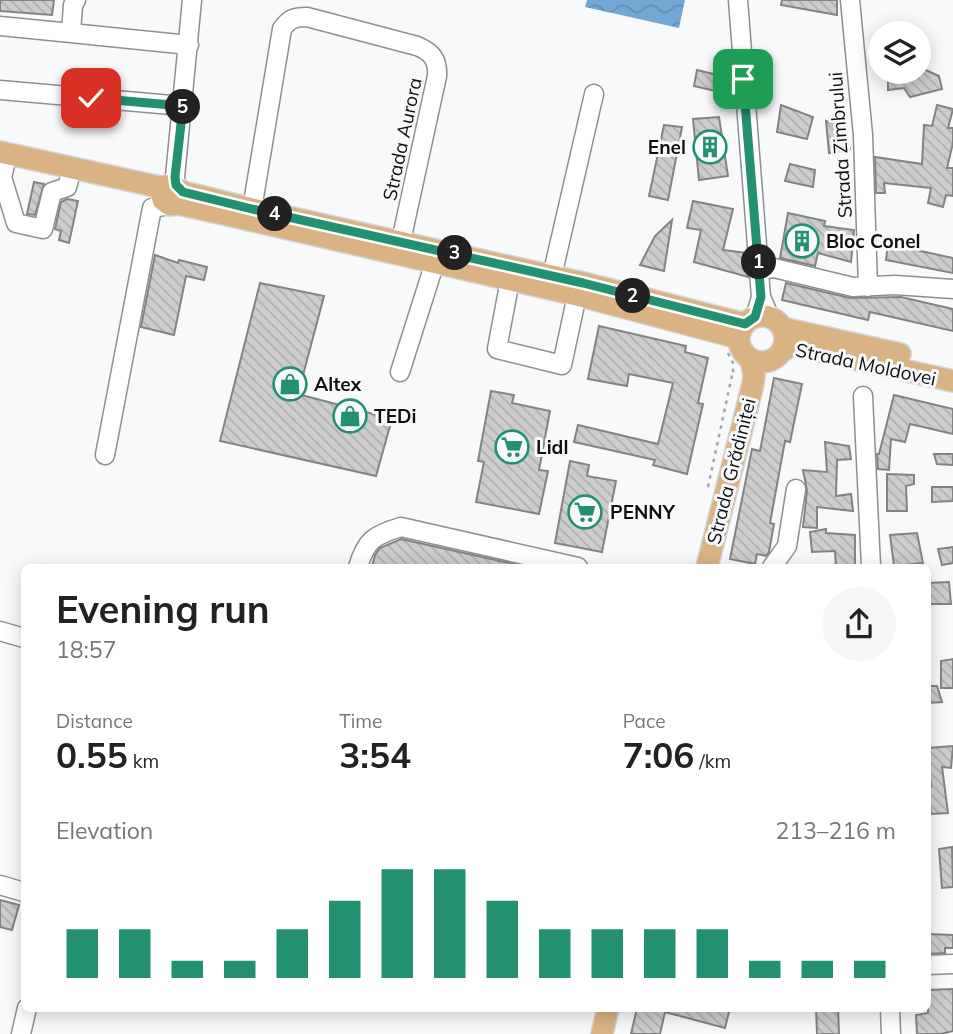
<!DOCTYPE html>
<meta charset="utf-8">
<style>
body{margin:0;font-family:Mulish,sans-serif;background:#f6f6f6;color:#222;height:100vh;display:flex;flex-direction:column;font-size:26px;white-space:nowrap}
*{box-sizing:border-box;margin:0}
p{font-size:23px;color:#767676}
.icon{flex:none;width:38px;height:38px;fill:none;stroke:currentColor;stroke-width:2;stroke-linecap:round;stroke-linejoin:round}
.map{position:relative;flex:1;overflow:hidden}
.drawer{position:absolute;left:21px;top:564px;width:910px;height:448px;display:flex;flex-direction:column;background:#fff;border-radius:10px;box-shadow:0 4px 18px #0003}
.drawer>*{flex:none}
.tools{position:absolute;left:868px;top:21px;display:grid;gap:14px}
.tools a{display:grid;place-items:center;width:63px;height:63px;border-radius:50%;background:#fff;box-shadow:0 4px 18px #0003;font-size:35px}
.pin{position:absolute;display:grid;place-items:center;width:60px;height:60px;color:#fff;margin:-30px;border-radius:14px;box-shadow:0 4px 10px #0006}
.km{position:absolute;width:35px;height:35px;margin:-18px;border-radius:50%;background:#222;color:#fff;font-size:19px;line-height:35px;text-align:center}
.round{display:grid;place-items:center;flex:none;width:74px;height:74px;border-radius:37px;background:#f6f6f6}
.head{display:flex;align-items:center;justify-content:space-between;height:119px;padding:0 35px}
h1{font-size:38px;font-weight:700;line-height:52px}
.metrics{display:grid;grid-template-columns:repeat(3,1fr);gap:10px;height:119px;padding:7px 35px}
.metrics div{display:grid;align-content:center}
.metrics b{font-size:35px;font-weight:700}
.metrics small{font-size:19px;font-weight:400}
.metrics p{font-size:19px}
.chart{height:196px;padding:14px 35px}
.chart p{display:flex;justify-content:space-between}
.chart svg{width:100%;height:126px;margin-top:7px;stroke:#239171;stroke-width:6}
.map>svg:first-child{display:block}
</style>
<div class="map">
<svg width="953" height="1034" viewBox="0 0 953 1034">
<defs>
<pattern id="water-waves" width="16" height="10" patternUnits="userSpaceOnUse" patternTransform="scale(1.75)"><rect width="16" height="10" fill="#73a8d4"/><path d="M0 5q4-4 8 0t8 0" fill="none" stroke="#628fb5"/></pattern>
<pattern id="building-back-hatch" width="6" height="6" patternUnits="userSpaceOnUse" patternTransform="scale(1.75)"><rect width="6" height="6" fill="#cdcdce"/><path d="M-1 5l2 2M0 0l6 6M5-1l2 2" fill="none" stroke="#afafb0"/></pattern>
</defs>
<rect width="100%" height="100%" fill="#f8f9fb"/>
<!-- water -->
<path fill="url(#water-waves)" d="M 587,0 L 685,0 L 679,28 L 585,7 Z"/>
<!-- building -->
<path fill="url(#building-back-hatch)" stroke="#848384" stroke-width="2" d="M 0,0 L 54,0 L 52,15 L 0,11 Z
M 782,0 L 837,0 L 837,15 L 781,5 Z
M 919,67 L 939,76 L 942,89 L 910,97 L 904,88 L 888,90 L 888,72 L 919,72 Z
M 697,70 L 730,78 L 728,94 L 694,86 Z
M 781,105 L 813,117 L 807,139 L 777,132 Z
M 937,105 L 953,109 L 948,128 L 953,128 L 953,143 L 947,168 L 953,168 L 953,196 L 946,195 L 943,207 L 928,203 L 931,188 L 884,183 L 885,193 L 876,193 L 875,157 L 922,164 L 924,125 L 932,126 Z
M 719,117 L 728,176 L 699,180 L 693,119 Z
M 826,121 L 843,127 L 850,149 L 829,153 Z
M 664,125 L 682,127 L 668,200 L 649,196 Z
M 790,164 L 815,170 L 813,187 L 785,181 Z
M 34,182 L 44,184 L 35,215 L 27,214 Z
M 67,199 L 78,201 L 69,243 L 59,240 L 61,231 L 55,229 L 61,202 Z
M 693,201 L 733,209 L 723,250 L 746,253 L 748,277 L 694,262 L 701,230 L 687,228 Z
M 788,213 L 825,221 L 824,226 L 854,230 L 851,262 L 818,253 L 815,266 L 780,258 Z
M 672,220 L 664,271 L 640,265 L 655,236 Z
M 888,244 L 953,258 L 953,273 L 886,260 Z
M 155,255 L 178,263 L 179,260 L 207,267 L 204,280 L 186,276 L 174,335 L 141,327 Z
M 260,283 L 324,296 L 298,394 L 392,419 L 376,476 L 220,441 Z
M 786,283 L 850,298 L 901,297 L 953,309 L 953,331 L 870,312 L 868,320 L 782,300 Z
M 599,326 L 686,346 L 685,352 L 708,358 L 698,403 L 703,404 L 687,474 L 653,465 L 655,460 L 574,442 L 578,425 L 658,444 L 673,383 L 629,374 L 627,386 L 588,379 Z
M 774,378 L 802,384 L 790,442 L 785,441 L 770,523 L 774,524 L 769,552 L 766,556 L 757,554 L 755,564 L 730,559 L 752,449 L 760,451 Z
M 491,391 L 514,395 L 512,403 L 550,411 L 539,470 L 548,471 L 539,514 L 476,502 L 484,462 L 478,461 Z
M 894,395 L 953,409 L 953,434 L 910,424 L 905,442 L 891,439 L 889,470 L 878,469 L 877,454 L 879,454 Z
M 825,442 L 849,446 L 851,459 L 837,460 L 836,496 L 851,494 L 853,511 L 817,507 L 817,528 L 803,527 L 807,490 L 803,470 L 827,472 Z
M 934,454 L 953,454 L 953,465 L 937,464 Z
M 570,461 L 589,465 L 587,476 L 616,481 L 602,552 L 555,543 Z
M 887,474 L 914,475 L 914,484 L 906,486 L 907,511 L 887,511 Z
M 932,487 L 953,487 L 953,501 L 932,502 Z
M 826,529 L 826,533 L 855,535 L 855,567 L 836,567 L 835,551 L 812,552 L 810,532 Z
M 917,533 L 923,563 L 894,566 L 890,535 Z
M 401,539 L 522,566 L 522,567 L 372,567 L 375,555 L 380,548 Z
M 953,547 L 953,563 L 942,565 L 938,549 Z
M 949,582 L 951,604 L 928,604 L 928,583 Z
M 953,659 L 953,688 L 941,688 L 941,661 Z
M 928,686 L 937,686 L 942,702 L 928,703 Z
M 953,746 L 951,768 L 942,767 L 948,813 L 931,814 L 928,788 L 931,787 L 928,748 Z
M 952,847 L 953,887 L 942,888 L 939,849 Z
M 0,900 L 19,905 L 12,930 L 0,927 Z
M 928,934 L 953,935 L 953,948 L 945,948 L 945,953 L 928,954 Z
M 953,989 L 953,1031 L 941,1034 L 917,1034 L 916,1015 L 928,1013 L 928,990 Z
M 637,1008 L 730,1008 L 725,1028 L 665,1012 L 660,1034 L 631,1034 Z
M 816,1008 L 838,1008 L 839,1034 L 817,1034 Z"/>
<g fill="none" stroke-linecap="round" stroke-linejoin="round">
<defs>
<path id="minor" d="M 738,0 L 761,297
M 850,0 L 863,135 L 868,287
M 0,26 L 71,33 L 73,5 L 76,0
M 71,33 L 189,45
M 0,90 L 183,106
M 8,153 L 2,177 L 16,223 L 43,229 L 52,192 L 67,187 L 69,180
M 176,185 L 175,177 L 192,0
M 252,209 L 282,29 C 289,19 294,17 307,17 L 417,46 C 432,52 438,60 437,76 L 401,241
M 760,270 L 774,268 L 853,287 L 895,285 L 953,289
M 552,276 L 594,94
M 510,280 L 497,349 L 562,365 L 577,295
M 755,317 L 761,297 L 770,318
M 400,372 L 435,262
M 863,396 L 871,567
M 105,455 L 152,208 L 170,205
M 358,567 C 366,540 374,535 401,527 L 578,567
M 772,567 L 787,546 L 796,489
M 0,631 L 24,638
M 0,885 L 24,892
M 928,965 L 953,964
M 890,1008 L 891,1034
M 21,1034 L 27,1008"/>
<path id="major" d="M 0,152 L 164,188
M739 339a23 23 0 1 1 46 0a23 23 0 1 1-46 0Z
M 782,328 L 900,354
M 739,338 L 577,295 L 197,208 L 178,204 L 170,205 L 163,200 L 162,194 L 166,186 L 173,185 L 183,192 L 252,209 L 583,283 L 745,324
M 781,352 L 792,345 L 953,381
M 707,567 L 753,384 L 754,376 L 751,359
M 602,1034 L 608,1008"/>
</defs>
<!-- minor casing -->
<use href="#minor" stroke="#8e8f90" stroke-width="21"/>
<!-- major casing -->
<use href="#major" stroke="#d4d4d4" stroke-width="24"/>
<!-- path -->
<path stroke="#a3a4a6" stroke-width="2.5" stroke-dasharray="3.5 5" stroke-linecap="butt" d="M 728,353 L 733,363 L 733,371 L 735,372
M 708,487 L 733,371"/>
<!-- minor -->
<use href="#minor" stroke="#fff" stroke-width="18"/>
<!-- major -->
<use href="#major" stroke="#d9b384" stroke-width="21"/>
</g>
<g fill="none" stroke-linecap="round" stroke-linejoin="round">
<defs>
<path id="route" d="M 91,98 L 183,106 L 175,177 L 176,185 L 183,192 L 252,209 L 583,283 L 745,324 L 755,317 L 761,297 L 743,79"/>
</defs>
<!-- route casing -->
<use href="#route" stroke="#fff" stroke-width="14"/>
<!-- route -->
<use href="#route" stroke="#239171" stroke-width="9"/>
</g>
<!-- icons -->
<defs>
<symbol id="building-ring" viewBox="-11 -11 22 22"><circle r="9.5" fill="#f8f9fb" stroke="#239171" stroke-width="1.5"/><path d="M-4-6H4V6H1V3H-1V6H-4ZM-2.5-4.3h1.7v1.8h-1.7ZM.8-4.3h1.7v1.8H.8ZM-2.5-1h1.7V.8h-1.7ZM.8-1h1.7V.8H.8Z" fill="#239171"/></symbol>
<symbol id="shop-ring" viewBox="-11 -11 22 22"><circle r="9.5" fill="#f8f9fb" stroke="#239171" stroke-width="1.5"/><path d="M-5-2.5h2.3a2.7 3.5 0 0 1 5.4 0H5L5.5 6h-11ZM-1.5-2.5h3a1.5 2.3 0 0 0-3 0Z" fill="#239171"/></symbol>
<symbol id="supermarket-ring" viewBox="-11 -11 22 22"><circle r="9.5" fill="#f8f9fb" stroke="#239171" stroke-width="1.5"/><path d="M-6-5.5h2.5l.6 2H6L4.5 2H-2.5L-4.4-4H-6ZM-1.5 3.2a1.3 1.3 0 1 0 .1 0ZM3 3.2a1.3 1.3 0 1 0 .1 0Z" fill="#239171"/></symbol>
</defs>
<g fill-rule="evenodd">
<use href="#building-ring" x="691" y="128" width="38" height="38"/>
<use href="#building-ring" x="783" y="222" width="38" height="38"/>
<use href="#shop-ring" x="271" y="365" width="38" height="38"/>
<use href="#shop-ring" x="331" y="397" width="38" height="38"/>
<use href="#supermarket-ring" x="493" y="428" width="38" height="38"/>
<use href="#supermarket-ring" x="566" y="493" width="38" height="38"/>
</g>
<g text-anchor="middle" stroke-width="6" stroke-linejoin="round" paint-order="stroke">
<!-- street labels -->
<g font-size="19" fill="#0e0f0f" stroke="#f8f9fb">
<text transform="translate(402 139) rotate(-78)" y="7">Strada Aurora</text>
<text transform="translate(840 145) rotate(-94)" y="7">Strada Zimbrului</text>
<text transform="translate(866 364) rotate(12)" y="7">Strada Moldovei</text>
<text transform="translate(731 471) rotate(-76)" y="7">Strada Grădiniței</text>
</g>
<!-- poi labels -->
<g font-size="19" font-weight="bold" fill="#0e0f0f" stroke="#f8f9fb" text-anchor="start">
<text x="686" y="154" text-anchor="end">Enel</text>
<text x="826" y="248">Bloc Conel</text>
<text x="314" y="391">Altex</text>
<text x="374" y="423">TEDi</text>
<text x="536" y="454">Lidl</text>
<text x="610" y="519">PENNY</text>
</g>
</g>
</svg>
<div class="tools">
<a><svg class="icon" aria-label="layers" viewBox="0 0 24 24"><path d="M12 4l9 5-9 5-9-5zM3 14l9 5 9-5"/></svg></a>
</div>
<div class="pin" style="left:743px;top:79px;background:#1e9e55"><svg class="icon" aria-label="arrive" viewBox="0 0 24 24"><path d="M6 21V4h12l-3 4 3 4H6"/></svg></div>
<div class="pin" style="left:91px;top:98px;background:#d93025"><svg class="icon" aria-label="check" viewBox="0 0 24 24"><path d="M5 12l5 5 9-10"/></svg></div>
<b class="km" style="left:759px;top:262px">1</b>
<b class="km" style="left:633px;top:296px">2</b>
<b class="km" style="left:455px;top:253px">3</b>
<b class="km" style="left:275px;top:214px">4</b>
<b class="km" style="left:183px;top:107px">5</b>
<section class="drawer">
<div class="head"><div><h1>Evening run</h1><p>18:57</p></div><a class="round"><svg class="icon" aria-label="share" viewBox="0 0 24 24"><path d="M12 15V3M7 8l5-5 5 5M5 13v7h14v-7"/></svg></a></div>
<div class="metrics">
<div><p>Distance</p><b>0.55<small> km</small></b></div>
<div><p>Time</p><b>3:54</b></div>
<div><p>Pace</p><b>7:06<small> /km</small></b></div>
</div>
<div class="chart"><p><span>Elevation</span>213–216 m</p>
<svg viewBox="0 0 160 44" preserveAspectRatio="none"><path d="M5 44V27M15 44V27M25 44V38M35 44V38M45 44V27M55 44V17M65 44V6M75 44V6M85 44V17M95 44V27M105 44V27M115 44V27M125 44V27M135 44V38M145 44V38M155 44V38"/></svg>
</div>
</section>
</div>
